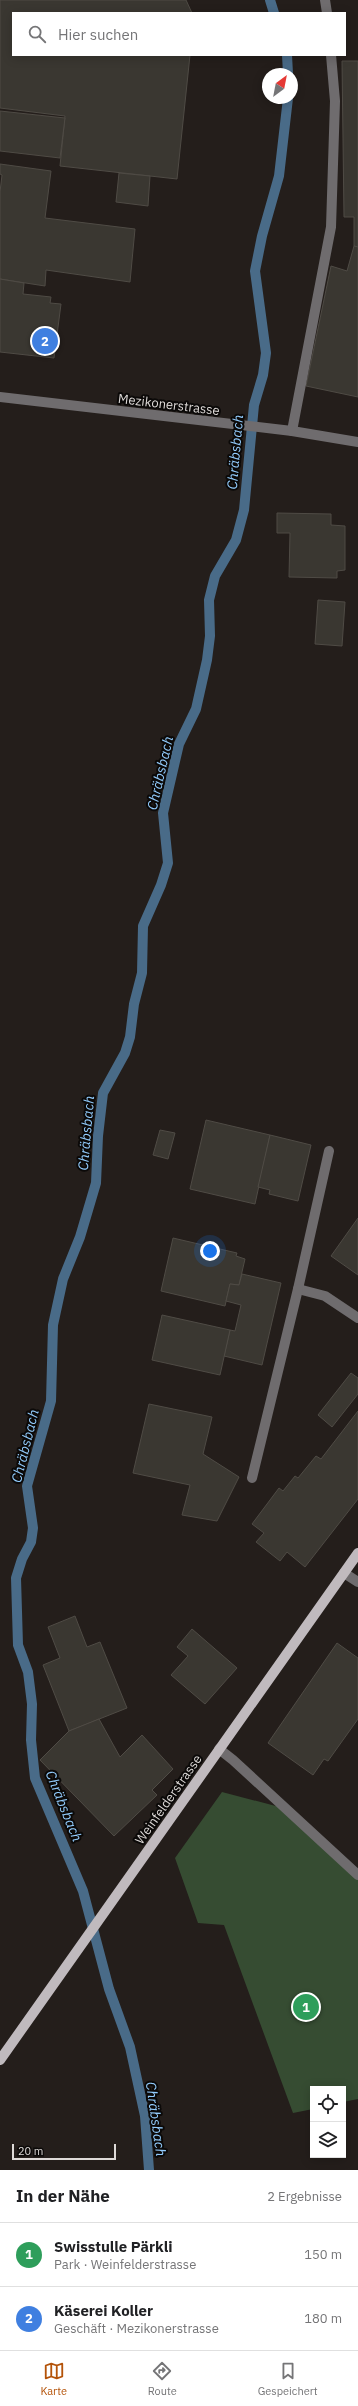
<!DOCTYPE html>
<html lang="de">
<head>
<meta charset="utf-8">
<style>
  body { margin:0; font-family:"IBM Plex Sans",sans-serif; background:#f6f6f6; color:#202124 }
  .controls { position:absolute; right:12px; bottom:12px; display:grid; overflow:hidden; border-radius:0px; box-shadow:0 2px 10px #0003 }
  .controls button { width:36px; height:36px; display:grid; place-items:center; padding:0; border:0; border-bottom:1px solid #e0e0e0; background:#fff; color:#202124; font:20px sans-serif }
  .compass { position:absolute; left:262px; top:68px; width:36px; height:36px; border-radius:50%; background:#fff; box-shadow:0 2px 10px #0003; rotate:32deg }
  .scale { position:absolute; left:12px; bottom:10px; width:104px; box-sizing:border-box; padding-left:4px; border:2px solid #dedad8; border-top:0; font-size:11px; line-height:14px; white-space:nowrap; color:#dedad8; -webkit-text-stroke:3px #0b0908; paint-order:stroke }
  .you { position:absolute; left:210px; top:1251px; width:14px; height:14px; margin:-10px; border:3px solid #fff; border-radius:50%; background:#1a73e8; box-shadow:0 0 0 6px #1a73e833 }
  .badge { display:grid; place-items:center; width:26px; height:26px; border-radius:50%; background:#b45309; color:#fff; font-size:13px; font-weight:700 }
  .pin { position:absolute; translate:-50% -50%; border:2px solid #fff; box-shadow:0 1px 4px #0006 }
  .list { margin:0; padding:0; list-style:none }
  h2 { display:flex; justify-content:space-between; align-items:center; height:52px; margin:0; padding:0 16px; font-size:17px }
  h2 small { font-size:13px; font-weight:400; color:#757577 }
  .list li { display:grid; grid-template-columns:26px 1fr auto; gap:12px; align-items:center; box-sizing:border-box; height:64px; padding:0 16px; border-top:1px solid #e0e0e0 }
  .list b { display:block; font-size:15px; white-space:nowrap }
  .list p { margin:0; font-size:13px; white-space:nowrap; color:#757577 }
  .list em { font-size:13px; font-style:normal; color:#757577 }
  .icon { flex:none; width:22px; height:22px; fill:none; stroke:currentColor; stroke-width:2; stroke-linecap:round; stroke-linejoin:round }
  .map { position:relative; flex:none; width:358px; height:2170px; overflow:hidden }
  .search { position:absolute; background:#fff; box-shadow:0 2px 10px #0003; left:12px; right:12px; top:12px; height:44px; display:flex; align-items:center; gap:10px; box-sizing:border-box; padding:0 14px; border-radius:0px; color:#757577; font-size:15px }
  .sheet { height:180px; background:#fff }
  nav { display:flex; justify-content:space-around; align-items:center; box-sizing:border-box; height:56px; border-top:1px solid #e0e0e0; background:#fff; font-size:11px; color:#757577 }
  nav a { display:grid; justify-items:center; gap:2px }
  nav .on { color:#b45309 }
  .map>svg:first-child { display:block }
  .green { fill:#364c32 }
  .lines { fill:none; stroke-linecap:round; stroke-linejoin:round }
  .stream { stroke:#496b88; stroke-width:10 }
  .building { fill:#3a3731; stroke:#4f4b45 }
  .minor { stroke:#6f6c6e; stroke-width:10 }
  .major { stroke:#c0babe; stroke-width:10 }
  .labels { text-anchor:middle; stroke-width:4; stroke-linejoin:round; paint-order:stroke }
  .street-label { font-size:13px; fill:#dedad8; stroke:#0b0908 }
  .water-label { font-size:14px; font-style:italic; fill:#92cbfc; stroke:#0b0908 }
</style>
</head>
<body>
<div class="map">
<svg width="358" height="2170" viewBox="0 0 358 2170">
  <rect width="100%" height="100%" fill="#241e1b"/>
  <polygon class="green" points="222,1792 287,1809 358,1876 358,2099 343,2102 343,2089 313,2089 313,2109 293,2113 224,1925 198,1923 175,1858"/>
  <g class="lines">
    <g class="stream">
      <polyline points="270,0 274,13"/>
      <polyline points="287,55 288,74"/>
      <polyline points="149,2170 145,2116 130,2047 109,1989 83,1891 35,1778 31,1740 32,1704 28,1672 18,1645 16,1578 22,1559 31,1542 33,1528 27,1486 51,1401 53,1325 63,1279 80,1237 96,1183 98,1136 103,1093 125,1053 130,1037 134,1004 142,973 143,926 161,885 168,863 163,813 179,744 196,709 207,660 210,636 209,600 215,576 236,540 244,510 254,405 263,375 266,353 255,271 262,236 279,176 288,98"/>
    </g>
  </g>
  <g class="building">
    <polygon points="0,0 186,0 192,13 13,13 13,55 190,55 177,179 60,166 65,116 0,108"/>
    <polygon points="342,61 358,61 358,247 354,246 354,217 344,217"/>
    <polygon points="0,111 65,118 60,158 0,151"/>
    <polygon points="0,164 51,171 45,218 135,229 130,282 46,270 45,286 0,279 0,192 2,175 0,174"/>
    <polygon points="119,173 150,176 148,206 116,202"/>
    <polygon points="354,246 358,247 358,397 306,386 331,266 347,271"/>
    <polygon points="0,279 24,283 23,294 51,297 50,303 61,304 54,358 0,352"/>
    <polygon points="277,513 331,514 331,525 345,526 345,570 337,571 337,578 289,577 290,533 277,533"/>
    <polygon points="318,600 345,602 342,646 315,644"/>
    <polygon points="206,1120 270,1135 255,1204 190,1189"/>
    <polygon points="160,1130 175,1133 168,1159 153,1155"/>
    <polygon points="270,1135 311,1145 298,1201 269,1194 270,1190 258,1187"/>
    <polygon points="358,1218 358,1275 331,1256"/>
    <polygon points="173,1238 237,1253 236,1256 245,1259 239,1285 230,1284 225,1306 161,1291"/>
    <polygon points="242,1274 281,1283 262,1365 224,1356 230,1330 235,1331 241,1305 226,1301 230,1284 239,1285"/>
    <polygon points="162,1315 230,1330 220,1375 152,1360"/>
    <polygon points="351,1373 358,1378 358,1394 332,1427 318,1415"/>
    <polygon points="149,1404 212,1417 203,1454 239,1477 217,1521 182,1515 190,1485 133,1473"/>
    <polygon points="358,1411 358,1499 305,1567 287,1552 280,1561 256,1542 264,1533 252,1524 279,1488 283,1491 295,1476 298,1478 316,1456 321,1459"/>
    <polygon points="75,1616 87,1647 100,1642 127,1708 69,1731 43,1665 60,1658 48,1627"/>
    <polygon points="192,1629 237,1668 205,1704 171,1675 188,1656 177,1647"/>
    <polygon points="337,1643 358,1658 358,1719 328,1761 324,1759 313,1775 268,1743"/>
    <polygon points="99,1719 120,1757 142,1735 173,1769 152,1790 157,1795 114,1836 40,1760 69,1731"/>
  </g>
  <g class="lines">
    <g class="minor">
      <polyline points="325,0 327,13"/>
      <polyline points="0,397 292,431 358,442"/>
      <polyline points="292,431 331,227 335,101 331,55"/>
      <polyline points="329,1151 298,1289 325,1296 358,1318"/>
      <polyline points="252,1478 298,1289"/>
      <polyline points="344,1573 358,1582"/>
      <polyline points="219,1749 233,1760 358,1875"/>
    </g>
    <polyline class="major" points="0,2060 358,1553"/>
  </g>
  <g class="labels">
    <g class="street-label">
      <text transform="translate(169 404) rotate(7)" y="5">Mezikonerstrasse</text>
      <text transform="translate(168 1799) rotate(-55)" y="5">Weinfelderstrasse</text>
    </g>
    <g class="water-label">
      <text transform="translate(235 452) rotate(-85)" y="5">Chräbsbach</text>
      <text transform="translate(160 773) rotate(-77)" y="5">Chräbsbach</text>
      <text transform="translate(86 1133) rotate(-85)" y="5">Chräbsbach</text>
      <text transform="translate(25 1446) rotate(-76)" y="5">Chräbsbach</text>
      <text transform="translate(64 1806) rotate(68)" y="5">Chräbsbach</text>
      <text transform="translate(156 2119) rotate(82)" y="5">Chräbsbach</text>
    </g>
  </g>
</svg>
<div class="controls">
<button><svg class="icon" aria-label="locate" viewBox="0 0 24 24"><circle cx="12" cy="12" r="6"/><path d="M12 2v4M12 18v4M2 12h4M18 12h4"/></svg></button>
<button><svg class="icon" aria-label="layers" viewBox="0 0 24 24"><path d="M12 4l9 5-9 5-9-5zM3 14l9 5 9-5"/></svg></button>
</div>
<svg class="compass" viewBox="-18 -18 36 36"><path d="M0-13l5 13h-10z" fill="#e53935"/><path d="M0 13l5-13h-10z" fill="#757577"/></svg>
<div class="scale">20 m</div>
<div class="you"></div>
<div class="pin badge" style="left:306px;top:2007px;background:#2e9e5b">1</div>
<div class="pin badge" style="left:45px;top:341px;background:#3f7fe0">2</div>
<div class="search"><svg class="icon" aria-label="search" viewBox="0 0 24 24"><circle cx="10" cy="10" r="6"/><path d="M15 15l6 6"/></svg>Hier suchen</div>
</div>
<section class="sheet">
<h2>In der Nähe<small>2 Ergebnisse</small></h2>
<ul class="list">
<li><span class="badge" style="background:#2e9e5b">1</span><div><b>Swisstulle Pärkli</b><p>Park · Weinfelderstrasse</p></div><em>150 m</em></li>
<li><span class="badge" style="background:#3f7fe0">2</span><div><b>Käserei Koller</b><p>Geschäft · Mezikonerstrasse</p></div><em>180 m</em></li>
</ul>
</section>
<nav>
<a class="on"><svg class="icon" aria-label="map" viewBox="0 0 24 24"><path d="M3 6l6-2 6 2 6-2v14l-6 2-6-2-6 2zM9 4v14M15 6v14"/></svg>Karte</a>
<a><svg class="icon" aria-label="directions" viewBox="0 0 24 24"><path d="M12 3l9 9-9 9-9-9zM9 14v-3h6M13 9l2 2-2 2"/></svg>Route</a>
<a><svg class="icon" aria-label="saved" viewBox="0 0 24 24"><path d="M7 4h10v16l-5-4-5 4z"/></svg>Gespeichert</a>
</nav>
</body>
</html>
